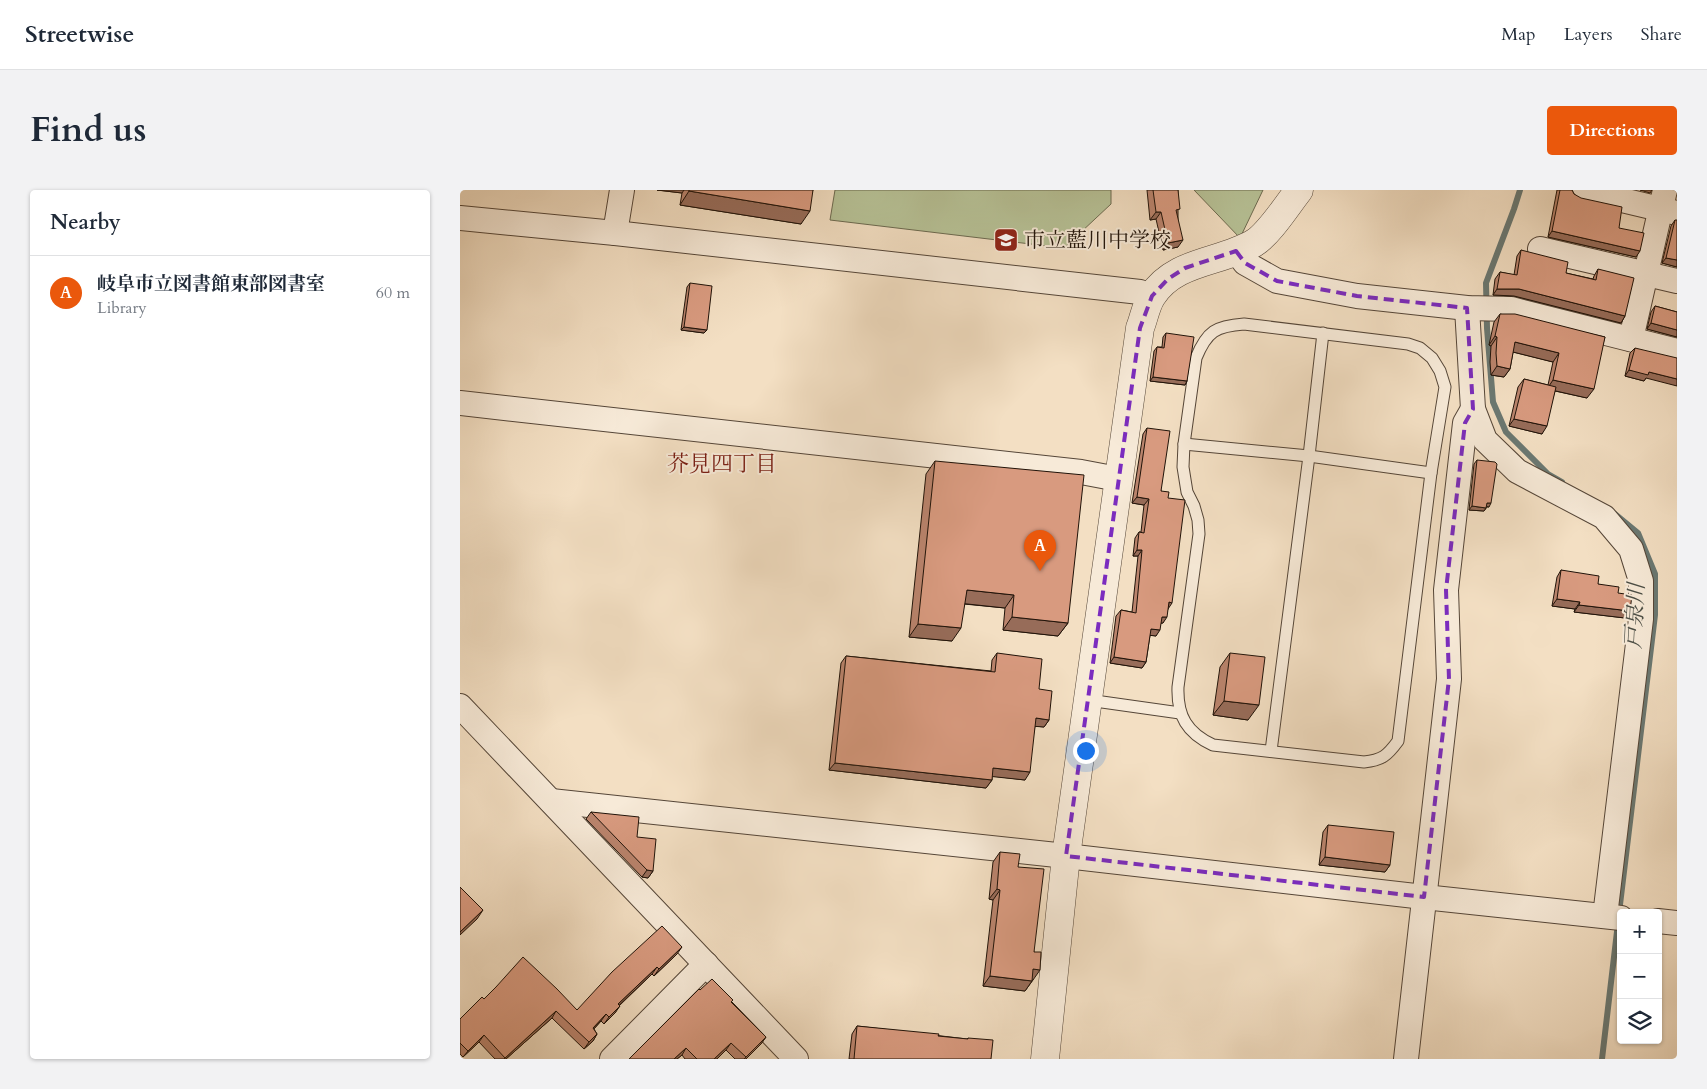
<!DOCTYPE html>
<html lang="en">
<head>
<meta charset="utf-8">
<style>
  body { margin:0; font-family:Cardo,"Noto Serif JP",serif; background:#f2f2f3; color:#1f2937 }
  .controls { position:absolute; right:15px; bottom:15px; display:grid; overflow:hidden; border-radius:5px; box-shadow:0 1px 4px #0004 }
  .controls button { width:45px; height:45px; display:grid; place-items:center; padding:0; border:0; border-bottom:1px solid #e0e1e3; background:#fff; color:#1f2937; font:25px sans-serif }
  .you { position:absolute; left:625px; top:560px; width:18px; height:18px; margin:-12px; border:4px solid #fff; border-radius:50%; background:#1a73e8; box-shadow:0 0 0 8px #1a73e833 }
  .badge { display:grid; place-items:center; width:32px; height:32px; border-radius:50%; background:#ea580c; color:#fff; font-size:16px; font-weight:700 }
  .pin { position:absolute; translate:-50% -41px; filter:drop-shadow(0 1px 2px #0008) }
  .pin::after { content:''; position:absolute; top:26px; width:18px; height:15px; background:inherit; clip-path:polygon(0 0,100% 0,50% 100%) }
  .list { margin:0; padding:0; list-style:none }
  h2 { display:flex; justify-content:space-between; align-items:center; height:65px; margin:0; padding:0 20px; font-size:21px }
  h2 small { font-size:16px; font-weight:400; color:#747a83 }
  .list li { display:grid; grid-template-columns:32px 1fr auto; gap:15px; align-items:center; box-sizing:border-box; height:75px; padding:0 20px; border-top:1px solid #e0e1e3 }
  .list b { display:block; font-size:19px; white-space:nowrap }
  .list p { margin:0; font-size:16px; white-space:nowrap; color:#747a83 }
  .list em { font-size:16px; font-style:normal; color:#747a83 }
  .icon { flex:none; width:28px; height:28px; fill:none; stroke:currentColor; stroke-width:2; stroke-linecap:round; stroke-linejoin:round }
  .map { position:relative; flex:none; width:1217px; height:869px; overflow:hidden; border-radius:5px }
  header { display:flex; align-items:center; gap:30px; box-sizing:border-box; height:70px; padding:0 25px; background:#fff; border-bottom:1px solid #e0e1e3 }
  header strong { font-size:24px }
  nav { display:flex; gap:28px; margin-inline-start:auto; font-size:18px }
  .intro { display:flex; align-items:center; justify-content:space-between; box-sizing:border-box; height:120px; padding:0 30px }
  h1 { margin:0; font-size:35px }
  .button { padding:12px 22px; border-radius:5px; background:#ea580c; color:#fff; font-size:18px; font-weight:700 }
  main { display:flex; gap:30px; padding:0 30px }
  aside { flex:1; background:#fff; border-radius:5px; box-shadow:0 1px 4px #0004 }
  .map>svg:first-child { display:block }
  .green { fill:#b7c297; stroke:#6c6a50 }
  .lines { fill:none; stroke-linecap:round; stroke-linejoin:round }
  .stream { stroke:#6a7872; stroke-width:6 }
  .service-casing { stroke:#554638; stroke-width:13 }
  .minor-casing { stroke:#554638; stroke-width:26 }
  .tertiary-casing { stroke:#554638; stroke-width:29 }
  .service { stroke:#f7ead8; stroke-width:11 }
  .minor { stroke:#f7ead8; stroke-width:24 }
  .tertiary { stroke:#f7ead8; stroke-width:28 }
  .wall { fill:#ba846d; stroke:#201309 }
  .shaded-wall { fill:#976c59; stroke:#201309 }
  .building { fill:#d89a7f; stroke:#201309 }
  .marked { fill:none; stroke:#7b2cbf; stroke-width:4; stroke-dasharray:10 6; stroke-linejoin:round }
  .labels { text-anchor:middle; stroke-width:4; stroke-linejoin:round; paint-order:stroke }
  .poi-label { font-size:21px; fill:#201309; stroke:#f7ead8; text-anchor:start }
  .neighbourhood-label { font-size:22px; fill:#7a1f14; stroke:#f7ead8 }
  .water-label { font-size:22px; font-style:italic; fill:#4b4e46; stroke:#f7ead8 }
</style>
</head>
<body>
<header>
<strong>Streetwise</strong>
<nav><a>Map</a><a>Layers</a><a>Share</a></nav>
</header>
<div class="intro"><h1>Find us</h1><a class="button">Directions</a></div>
<main>
<aside>
<h2>Nearby<small></small></h2>
<ul class="list">
<li><span class="badge">A</span><div><b>岐阜市立図書館東部図書室</b><p>Library</p></div><em>60 m</em></li>
</ul>
</aside>
<div class="map">
<svg width="1217" height="869" viewBox="0 0 1217 869">
  <rect width="100%" height="100%" fill="#f3dfc3"/>
  <filter id="stains"><feTurbulence type="fractalNoise" baseFrequency=".004" numOctaves="4"/><feColorMatrix values="0 0 0 0 .2 0 0 0 0 .09 0 0 0 0 .02 0 0 0 .5 -.17"/></filter>
  <radialGradient id="worn" r=".72"><stop offset=".6" stop-color="#630" stop-opacity="0"/><stop offset="1" stop-color="#630" stop-opacity=".3"/></radialGradient>
  <g class="green">
    <polygon points="375,0 651,0 651,14 604,58 370,30"/>
    <polygon points="734,0 803,0 780,48"/>
  </g>
  <g class="lines">
    <g class="stream">
      <polyline points="1060,0 1054,19 1026,93 1027,138 1033,212 1046,242 1088,284 1102,292"/>
      <polyline points="1155,324 1178,343 1195,384 1195,425 1159,723"/>
      <polyline points="1142,869 1158,733"/>
    </g>
    <defs>
      <g id="service">
        <path d="M784,134L948,154L960,158L972,168L980,181L985,197L971,283L938,551C927,566 922,570 904,572L753,555C727,543 717,526 718,497L739,344L738,330L734,316L727,302L723,277L724,254L736,168C747,141 756,136 784,134Z"/>
        <polyline points="724,254 849,266 971,283"/>
        <polyline points="628,510 720,523"/>
        <polyline points="811,561 849,266 863,143"/>
      </g>
      <g id="minor">
        <polyline points="1120,0 1217,23"/>
        <polyline points="0,28 155,43 680,102 692,106"/>
        <polyline points="155,43 162,0"/>
        <polyline points="1080,59 1217,91"/>
        <polyline points="776,61 785,73 817,91 897,106 1007,118 1051,119 1217,161"/>
        <polyline points="1007,118 1013,219 1025,250 1057,281 1144,327 1171,359 1181,391 1181,429 1145,726"/>
        <polyline points="1171,149 1205,0"/>
        <polyline points="0,213 621,282 658,289"/>
        <polyline points="0,516 336,869"/>
        <polyline points="91,611 606,666 964,707 1161,728"/>
        <polyline points="1198,731 1217,733"/>
        <polyline points="152,869 246,774"/>
        <polyline points="946,869 989,489 986,400 1005,233 1013,219"/>
      </g>
      <path id="tertiary" d="M585,869L606,666L680,138C684,128 686,115 692,106C715,70 761,73 794,53C809,44 828,14 839,0"/>
    </defs>
    <use href="#service" class="service-casing"/>
    <use href="#minor" class="minor-casing"/>
    <use href="#tertiary" class="tertiary-casing"/>
    <use href="#service" class="service"/>
    <use href="#minor" class="minor"/>
    <use href="#tertiary" class="tertiary"/>
  </g>
  <g class="wall">
    <polygon points="197,0 353,0 341,34 220,15 222,3"/>
    <polygon points="687,0 718,0 718,57 703,60 696,29 690,30"/>
    <polygon points="1097,0 1112,0 1114,4 1159,38 1176,67 1088,47"/>
    <polygon points="1215,30 1217,77 1202,73 1211,36"/>
    <polygon points="1061,60 1106,83 1133,89 1134,86 1138,79 1165,126 1161,133 1054,106 1033,105 1035,89 1040,82 1054,85 1057,66"/>
    <polygon points="230,93 244,143 221,140 227,97"/>
    <polygon points="1195,116 1217,122 1217,147 1187,139 1191,122"/>
    <polygon points="1040,124 1145,147 1127,208 1095,201 1082,244 1049,236 1058,197 1064,189 1088,195 1093,172 1053,162 1050,179 1044,187 1031,185 1030,172 1031,156 1029,155 1034,132"/>
    <polygon points="706,143 727,191 725,195 690,191 694,161 697,157 702,157 703,147"/>
    <polygon points="1175,158 1186,188 1184,191 1165,186 1170,163"/>
    <polygon points="687,238 701,301 708,308 708,419 703,433 701,433 696,446 690,445 686,472 682,478 650,473 656,426 661,420 672,422 678,366 673,366 675,348 679,342 681,342 684,315 672,313 683,244"/>
    <polygon points="1017,270 1029,317 1027,317 1024,321 1009,320 1014,274"/>
    <polygon points="475,271 608,433 598,446 543,440 545,418 504,414 492,451 449,447 466,284"/>
    <polygon points="1101,380 1138,394 1158,403 1165,428 1114,422 1115,419 1092,416 1097,387"/>
    <polygon points="537,463 579,499 589,530 584,537 575,536 565,590 532,586 532,590 526,598 369,580 381,473 386,466 531,481 532,470"/>
    <polygon points="770,463 788,530 753,525 760,477"/>
    <polygon points="131,622 177,647 193,681 188,688 182,687 126,629"/>
    <polygon points="868,635 930,675 925,682 859,675 863,642"/>
    <polygon points="540,662 558,677 574,762 573,790 565,801 523,796 533,710 529,709 533,672"/>
    <polygon points="217,764 194,786 192,784 159,816 155,823 144,834 141,831 134,839 137,844 133,851 124,859 92,828 46,869 35,869 19,852 3,867 0,864 0,829 24,809 117,820"/>
    <polygon points="240,800 272,812 306,847 301,854 286,869 275,869 266,860 257,869 225,869 222,865 217,869 169,869"/>
    <polygon points="397,836 507,849 508,848 531,869 389,869 392,844"/>
  </g>
  <g class="shaded-wall">
    <polygon points="197,0 224,0 222,3"/>
    <polygon points="1180,0 1192,0 1190,3"/>
    <polygon points="229,1 350,21 341,34 220,15"/>
    <polygon points="696,22 701,22 696,29 690,30"/>
    <polygon points="1092,41 1180,61 1176,67 1088,47"/>
    <polygon points="723,50 718,57 703,60 708,53"/>
    <polygon points="1206,68 1217,70 1217,77 1202,73"/>
    <polygon points="1037,99 1059,99 1165,126 1161,133 1054,106 1033,105"/>
    <polygon points="1191,133 1217,140 1217,147 1187,139"/>
    <polygon points="224,137 247,140 244,143 221,140"/>
    <polygon points="1035,146 1037,147 1031,156 1029,155"/>
    <polygon points="1055,152 1099,163 1093,172 1049,161"/>
    <polygon points="1037,176 1050,179 1044,187 1031,185"/>
    <polygon points="1169,180 1189,182 1217,189 1217,196 1186,188 1184,191 1165,186"/>
    <polygon points="693,187 727,191 725,195 690,191"/>
    <polygon points="1093,190 1134,199 1127,208 1087,199"/>
    <polygon points="1054,229 1087,236 1082,244 1049,236"/>
    <polygon points="677,307 689,309 684,315 672,313"/>
    <polygon points="1027,313 1031,313 1029,317 1025,316"/>
    <polygon points="1012,316 1026,318 1024,321 1009,320"/>
    <polygon points="677,360 682,360 678,366 673,366"/>
    <polygon points="507,400 554,405 545,418 498,413"/>
    <polygon points="1097,409 1120,412 1115,419 1092,416"/>
    <polygon points="709,412 712,413 708,419"/>
    <polygon points="1119,415 1170,421 1165,428 1114,422"/>
    <polygon points="552,427 608,433 598,446 543,440"/>
    <polygon points="702,427 707,427 703,433 697,433"/>
    <polygon points="458,434 501,438 492,451 449,447"/>
    <polygon points="691,439 700,440 696,446 687,445"/>
    <polygon points="654,467 686,472 682,478 650,473"/>
    <polygon points="764,511 799,515 788,530 753,525"/>
    <polygon points="576,528 589,530 584,537 570,536"/>
    <polygon points="375,573 532,590 526,598 369,580"/>
    <polygon points="533,578 570,582 565,590 527,586"/>
    <polygon points="865,667 930,675 925,682 859,675"/>
    <polygon points="187,680 193,681 188,688 182,687"/>
    <polygon points="537,699 540,700 533,710 529,709"/>
    <polygon points="23,720 17,729 0,745 0,742"/>
    <polygon points="222,757 217,764 194,786 199,779"/>
    <polygon points="197,777 192,784 153,821 158,814"/>
    <polygon points="573,779 580,780 573,790 566,790"/>
    <polygon points="530,786 572,791 565,801 523,796"/>
    <polygon points="160,816 155,823 144,834 149,827"/>
    <polygon points="96,821 92,828 46,869 44,869"/>
    <polygon points="146,824 141,831 128,845 133,838"/>
    <polygon points="137,844 133,851 124,859 129,852"/>
    <polygon points="24,845 19,852 3,867 8,861"/>
    <polygon points="306,847 301,854 286,869 284,869"/>
    <polygon points="271,853 266,860 257,869 254,869"/>
    <polygon points="226,858 222,865 217,869 214,869"/>
  </g>
  <g class="building">
    <polygon points="229,0 353,0 350,21 229,1"/>
    <polygon points="693,0 718,0 720,19 716,20 723,50 708,53 701,22 696,22"/>
    <polygon points="1100,0 1112,0 1114,4 1121,8 1162,17 1159,38 1184,43 1180,61 1092,41"/>
    <polygon points="1215,30 1217,30 1217,70 1206,68"/>
    <polygon points="1061,60 1108,72 1106,83 1136,90 1138,79 1174,88 1165,126 1059,99 1037,99 1040,82 1057,85"/>
    <polygon points="230,93 252,96 247,140 224,137"/>
    <polygon points="1195,116 1217,122 1217,140 1191,133"/>
    <polygon points="1040,124 1055,124 1145,147 1134,199 1093,190 1099,163 1055,152 1050,179 1037,176 1036,163 1037,147 1035,146"/>
    <polygon points="706,143 734,147 727,191 693,187 697,157 704,158"/>
    <polygon points="1175,158 1217,168 1217,189 1189,182 1188,185 1169,180"/>
    <polygon points="1064,189 1096,197 1087,236 1054,229"/>
    <polygon points="687,238 710,241 701,301 709,302 708,308 725,310 712,413 709,412 707,427 702,427 700,440 691,439 686,472 654,467 661,420 676,423 682,360 677,360 679,342 684,343 689,309 677,307"/>
    <polygon points="1017,270 1035,272 1037,274 1031,313 1027,313 1026,318 1012,316"/>
    <polygon points="475,271 624,285 608,433 552,427 554,405 507,400 501,438 458,434"/>
    <polygon points="1101,380 1139,386 1138,394 1159,397 1158,403 1172,405 1170,421 1119,415 1120,412 1097,409"/>
    <polygon points="537,463 582,469 579,499 592,501 589,530 576,528 570,582 533,578 532,590 375,573 386,466 535,482"/>
    <polygon points="770,463 805,467 799,515 764,511"/>
    <polygon points="131,622 179,627 177,647 196,649 193,681 187,680"/>
    <polygon points="868,635 934,642 930,675 865,667"/>
    <polygon points="540,662 560,664 558,677 584,679 574,762 581,762 580,780 573,779 572,791 530,786 540,700 537,699"/>
    <polygon points="0,697 23,720 0,742"/>
    <polygon points="202,736 222,757 199,779 197,777 158,814 160,816 149,827 146,824 133,838 137,844 129,852 96,821 45,868 24,845 8,861 0,853 0,829 22,807 24,809 36,797 63,767 97,799 117,820 152,782"/>
    <polygon points="252,789 273,810 271,812 306,847 286,867 271,853 254,869 237,869 226,858 214,869 169,869 239,799 240,800"/>
    <polygon points="397,836 479,844 478,846 508,849 508,848 533,850 531,869 394,869"/>
  </g>
  <path class="marked" d="M776,61L785,73L817,91L897,106L1007,118L1013,219L1005,233L986,400L989,489L964,707L606,666L680,138L692,106L708,89L725,78Z"/>
  <defs>
    <symbol id="school-square" viewBox="-11 -11 22 22"><rect x="-9" y="-9" width="18" height="18" rx="4" fill="#8f2418" stroke="#f7ead8"/><path d="M0-5L7-2L0 1L-7-2ZM-4 1L0 2.5L4 1V4Q0 6-4 4Z" fill="#fff"/></symbol>
  </defs>
  <g fill-rule="evenodd">
    <use href="#school-square" x="532" y="36" width="28" height="28"/>
  </g>
  <g class="labels">
    <g class="poi-label">
      <text x="564" y="57">市立藍川中学校</text>
    </g>
    <g class="neighbourhood-label">
      <text x="262" y="281">芥見四丁目</text>
    </g>
    <g class="water-label">
      <text transform="translate(1174 426) rotate(-87)" y="8">戸泉川</text>
    </g>
  </g>
  <rect width="100%" height="100%" filter="url(#stains)"/>
  <rect width="100%" height="100%" fill="url(#worn)"/>
</svg>
<div class="controls">
<button>+</button>
<button>−</button>
<button><svg class="icon" aria-label="layers" viewBox="0 0 24 24"><path d="M12 4l9 5-9 5-9-5zM3 14l9 5 9-5"/></svg></button>
</div>
<div class="you"></div>
<div class="pin badge" style="left:580px;top:381px">A</div>
</div>
</main>
</body>
</html>
